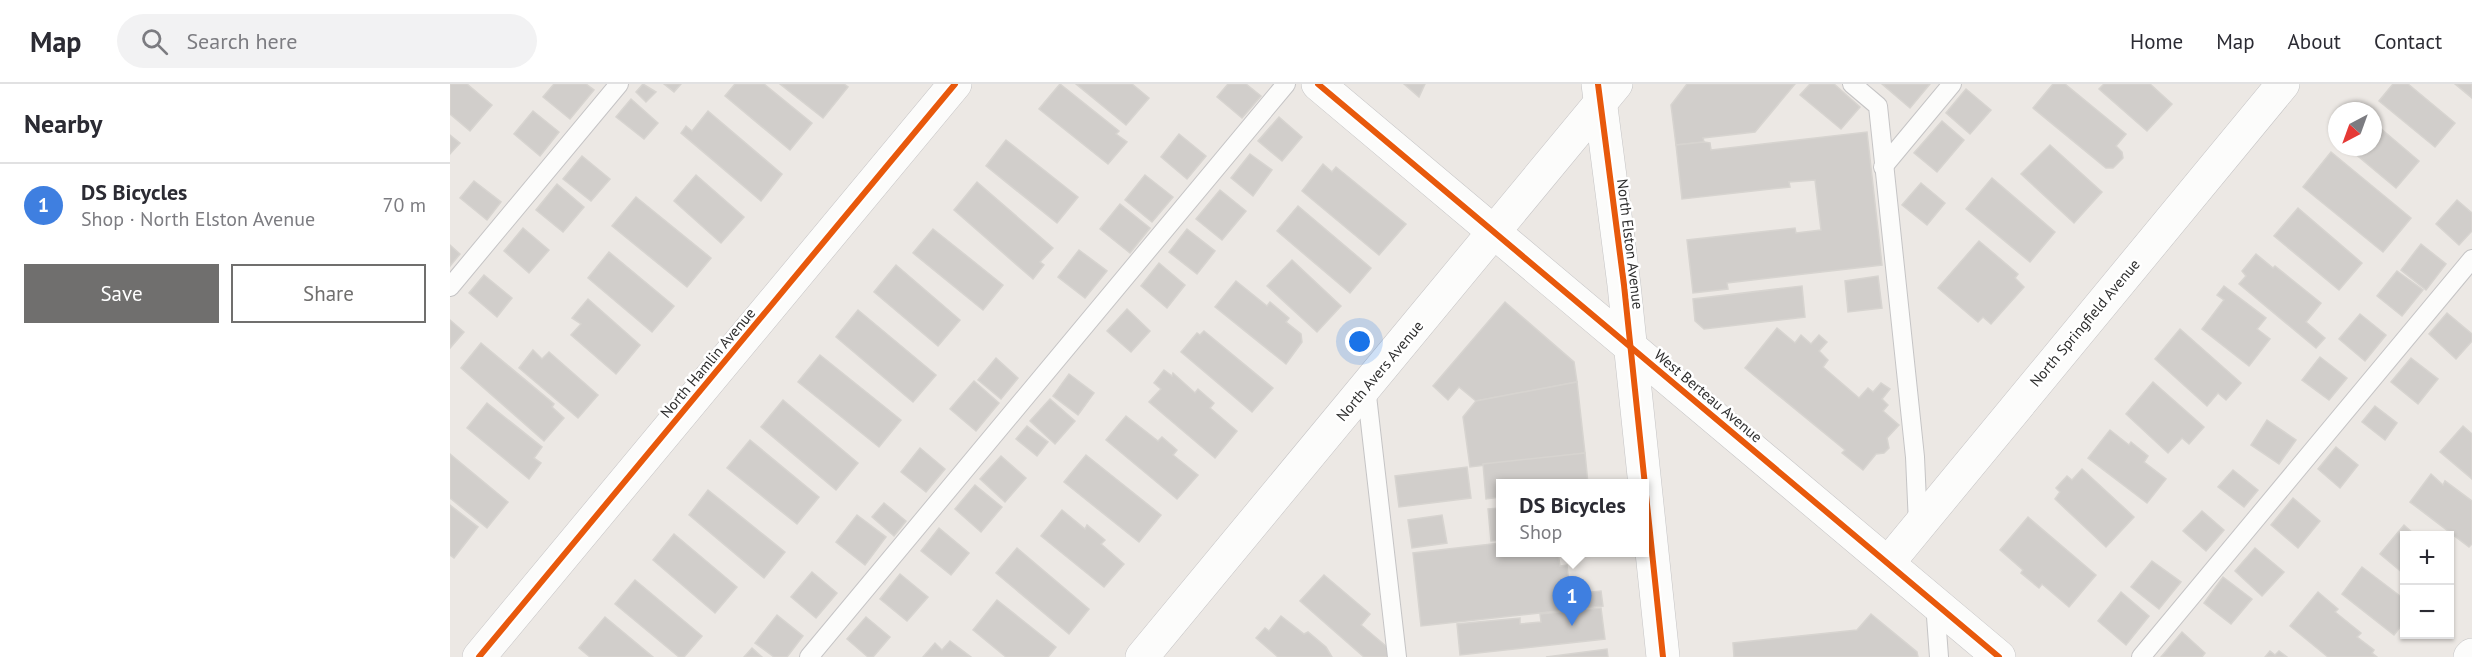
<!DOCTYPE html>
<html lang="en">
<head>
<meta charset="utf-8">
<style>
  body { margin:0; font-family:"PT Sans",sans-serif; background:#f2f2f3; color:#2b2b33 }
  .controls { position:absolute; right:18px; bottom:18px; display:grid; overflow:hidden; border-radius:0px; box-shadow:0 2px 4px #0004 }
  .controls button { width:54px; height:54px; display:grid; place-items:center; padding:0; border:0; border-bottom:2px solid #e1e1e2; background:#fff; color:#2b2b33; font:30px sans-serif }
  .compass { position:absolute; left:1878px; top:18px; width:54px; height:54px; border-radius:50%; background:#fff; box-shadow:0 2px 4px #0004; rotate:221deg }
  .you { position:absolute; left:910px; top:258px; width:21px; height:21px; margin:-15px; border:4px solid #fff; border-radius:50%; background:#1a73e8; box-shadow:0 0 0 9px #1a73e833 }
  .badge { display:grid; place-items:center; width:39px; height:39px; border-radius:50%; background:#706f6e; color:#fff; font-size:20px; font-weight:700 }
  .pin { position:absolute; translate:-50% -50px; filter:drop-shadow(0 2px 3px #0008) }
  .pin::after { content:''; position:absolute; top:32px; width:21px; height:18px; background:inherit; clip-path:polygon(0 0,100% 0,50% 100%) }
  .popup { position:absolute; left:1046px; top:395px; width:153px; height:78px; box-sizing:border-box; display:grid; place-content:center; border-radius:0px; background:#fff; filter:drop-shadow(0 2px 4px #0005); font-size:20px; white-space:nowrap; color:#7c7c81 }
  .popup b { font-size:22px; color:#2b2b33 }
  .popup::after { content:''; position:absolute; left:50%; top:100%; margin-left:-12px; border:12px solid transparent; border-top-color:#fff }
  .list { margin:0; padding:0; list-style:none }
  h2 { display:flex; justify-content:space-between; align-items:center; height:78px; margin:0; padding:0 24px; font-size:26px }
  h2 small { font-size:20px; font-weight:400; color:#7c7c81 }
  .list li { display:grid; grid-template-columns:39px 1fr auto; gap:18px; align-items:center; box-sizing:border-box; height:84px; padding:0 24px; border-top:2px solid #e1e1e2 }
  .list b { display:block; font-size:22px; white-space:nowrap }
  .list p { margin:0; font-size:20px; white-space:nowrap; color:#7c7c81 }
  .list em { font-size:20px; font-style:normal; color:#7c7c81 }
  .actions { display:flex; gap:12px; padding:18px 24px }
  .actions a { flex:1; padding:14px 0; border:2px solid #706f6e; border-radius:0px; text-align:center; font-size:21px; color:#706f6e }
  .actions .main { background:#706f6e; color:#fff }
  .icon { flex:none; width:33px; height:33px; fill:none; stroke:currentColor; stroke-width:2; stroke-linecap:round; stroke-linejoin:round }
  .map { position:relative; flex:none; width:2022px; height:573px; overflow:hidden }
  header { display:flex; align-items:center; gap:36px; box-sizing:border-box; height:84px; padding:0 30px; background:#fff; border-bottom:2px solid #e1e1e2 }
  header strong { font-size:28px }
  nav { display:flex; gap:33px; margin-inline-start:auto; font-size:21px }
  .search { width:420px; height:54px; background:#f2f2f3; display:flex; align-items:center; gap:15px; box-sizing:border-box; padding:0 21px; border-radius:33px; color:#7c7c81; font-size:22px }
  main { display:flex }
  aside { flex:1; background:#fff }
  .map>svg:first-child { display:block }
  .building { fill:#d1cecb; stroke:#d7d4d0; stroke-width:1.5 }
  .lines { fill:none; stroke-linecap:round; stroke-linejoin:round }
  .lane-casing { stroke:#c5c4c5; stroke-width:20 }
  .street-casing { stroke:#c5c4c5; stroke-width:34 }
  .secondary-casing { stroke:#c5c4c5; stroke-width:34 }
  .lane { stroke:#fcfcfb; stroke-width:18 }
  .street { stroke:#fcfcfb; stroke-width:33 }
  .secondary { stroke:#fcfcfb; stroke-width:33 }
  .cycleway-casing { stroke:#fff; stroke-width:10 }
  .cycleway { stroke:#e8590c; stroke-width:6 }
  .labels { text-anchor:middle; stroke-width:5; stroke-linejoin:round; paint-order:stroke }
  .street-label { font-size:15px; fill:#2e2e2e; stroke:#fff }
</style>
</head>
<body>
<header>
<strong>Map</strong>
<div class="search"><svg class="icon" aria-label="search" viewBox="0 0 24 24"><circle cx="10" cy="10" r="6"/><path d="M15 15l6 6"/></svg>Search here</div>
<nav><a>Home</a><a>Map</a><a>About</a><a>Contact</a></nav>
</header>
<main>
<aside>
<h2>Nearby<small></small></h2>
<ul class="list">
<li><span class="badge" style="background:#3f7fe0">1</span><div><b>DS Bicycles</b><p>Shop · North Elston Avenue</p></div><em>70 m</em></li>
</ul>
<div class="actions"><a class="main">Save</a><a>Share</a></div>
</aside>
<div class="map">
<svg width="2022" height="573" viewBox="0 0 2022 573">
  <rect width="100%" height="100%" fill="#ece8e4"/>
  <g class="building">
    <polygon points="0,0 17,0 42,21 20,47 0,30"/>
    <polygon points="104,0 136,0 144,6 120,35 93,13"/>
    <polygon points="193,0 206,8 196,18 186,8"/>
    <polygon points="214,0 231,0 224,8"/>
    <polygon points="285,0 314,0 362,39 340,66 275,12"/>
    <polygon points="330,0 394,0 398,3 373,34"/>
    <polygon points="610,0 669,47 666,50 677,58 658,80 589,25"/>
    <polygon points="626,0 682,0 699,14 676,41"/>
    <polygon points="778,0 796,0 811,12 792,34 767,13"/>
    <polygon points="954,0 975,0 969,13"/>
    <polygon points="1237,0 1345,0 1305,48 1253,54 1254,58 1226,61 1221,21"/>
    <polygon points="1360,0 1384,0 1410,23 1391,45 1350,11"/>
    <polygon points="1432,0 1480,0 1460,24"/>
    <polygon points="1603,0 1615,0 1676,50 1666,62 1672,68 1673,74 1663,84 1656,84 1583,24"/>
    <polygon points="1654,0 1700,0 1722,20 1697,47 1649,5"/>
    <polygon points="1943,0 1958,0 2005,39 1985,63 1929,17"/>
    <polygon points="2005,0 2022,0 2022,14"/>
    <polygon points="1516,5 1541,26 1520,50 1496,29"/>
    <polygon points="181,15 208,39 194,55 166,33"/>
    <polygon points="83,27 109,48 90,72 64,50"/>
    <polygon points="258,27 332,90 311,117 231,49 236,42 242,47"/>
    <polygon points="829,33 852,53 832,77 808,57"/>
    <polygon points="1492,37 1514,56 1487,88 1464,69"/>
    <polygon points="1923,38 1969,77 1946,104 1897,63 1923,63"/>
    <polygon points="1417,48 1432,181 1277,199 1278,205 1243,209 1237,156 1345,144 1346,149 1371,146 1365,96 1339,98 1340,103 1232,115 1226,61 1254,58 1260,59 1261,66"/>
    <polygon points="729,50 756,72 737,95 711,73"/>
    <polygon points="0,51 10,59 0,70"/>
    <polygon points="556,56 628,113 607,139 536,82"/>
    <polygon points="1600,61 1652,108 1624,139 1571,90"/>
    <polygon points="1881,68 1961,134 1933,168 1853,103"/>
    <polygon points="800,70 822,86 803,112 781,94"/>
    <polygon points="132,72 160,95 141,117 113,95"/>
    <polygon points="873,80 882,88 886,83 956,140 929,171 852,107"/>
    <polygon points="246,91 294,133 271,159 224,117"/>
    <polygon points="695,91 723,113 702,138 675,116"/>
    <polygon points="1542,94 1605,148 1580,178 1516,125"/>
    <polygon points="24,97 51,118 37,136 10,114"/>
    <polygon points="527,98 603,164 590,178 594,181 583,195 504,126"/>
    <polygon points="1471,99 1495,119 1477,141 1452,121"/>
    <polygon points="107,100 134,123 113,148 86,126"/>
    <polygon points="770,106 796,127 772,156 746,135"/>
    <polygon points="186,113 261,174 237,203 162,142"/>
    <polygon points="2007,116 2022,129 2022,147 2009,161 1986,140"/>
    <polygon points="670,120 700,144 680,169 650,145"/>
    <polygon points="848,122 921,184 900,209 827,147"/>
    <polygon points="1848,124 1912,179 1889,206 1824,152"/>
    <polygon points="73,144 99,166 79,189 54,167"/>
    <polygon points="483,145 553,201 533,226 463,169"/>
    <polygon points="737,145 765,167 747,190 719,168"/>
    <polygon points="1529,157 1568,190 1565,194 1574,203 1541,240 1533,233 1528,238 1488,204"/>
    <polygon points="1971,160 1996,180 1976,206 1951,186"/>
    <polygon points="0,161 10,170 0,182"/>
    <polygon points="629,166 657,187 635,214 608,193"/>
    <polygon points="159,168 224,222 202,248 138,194"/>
    <polygon points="1806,170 1823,184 1825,182 1871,219 1856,238 1875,254 1866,264 1789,200 1796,192 1792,187"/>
    <polygon points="842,176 891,222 867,248 817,202"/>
    <polygon points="709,179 735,201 717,224 691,202"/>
    <polygon points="446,181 510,236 488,262 424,208"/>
    <polygon points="1947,187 1973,206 1952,232 1927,212"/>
    <polygon points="34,191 62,214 47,233 19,209"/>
    <polygon points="1428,192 1432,224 1398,228 1395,197"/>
    <polygon points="786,197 817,222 820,218 839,234 836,238 851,250 852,258 836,280 765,223"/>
    <polygon points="1352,202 1355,233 1254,245 1245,237 1243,215"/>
    <polygon points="1774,202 1816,234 1807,245 1820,255 1799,282 1752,245 1774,216 1767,211"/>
    <polygon points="138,215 190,261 166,290 121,251 131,240 122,234"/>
    <polygon points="1055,218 1124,278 1127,298 1026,317 1009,303 998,316 983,302"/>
    <polygon points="677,225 700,247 681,268 657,247"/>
    <polygon points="408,226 486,291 463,318 386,253"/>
    <polygon points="1997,229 2022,250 2022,257 2006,275 1979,250"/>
    <polygon points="1910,230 1936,251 1915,277 1889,255"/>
    <polygon points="0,236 14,248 0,264"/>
    <polygon points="1327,244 1345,259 1351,251 1361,260 1369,251 1377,258 1369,267 1378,276 1373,283 1409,314 1418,304 1423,308 1431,299 1440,305 1432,315 1438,321 1433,327 1449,341 1437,354 1439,364 1434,369 1426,370 1413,386 1392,369 1395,366 1295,284"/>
    <polygon points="1730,245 1791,299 1776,316 1768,309 1757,322 1705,275"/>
    <polygon points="754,247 823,304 802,328 731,268 747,249 750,251"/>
    <polygon points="31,259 104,320 102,323 114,334 94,357 11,284"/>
    <polygon points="83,266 92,275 99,268 148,311 128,334 69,284"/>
    <polygon points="370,271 451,336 429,363 348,298"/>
    <polygon points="1870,273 1897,294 1879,316 1852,296"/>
    <polygon points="546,274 568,294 551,315 528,296"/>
    <polygon points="1961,274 1988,295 1968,320 1941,298"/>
    <polygon points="714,286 722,292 723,289 745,309 748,305 764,319 760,324 787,347 765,374 699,318 711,305 704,299"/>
    <polygon points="619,290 644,309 628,331 603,312"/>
    <polygon points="524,297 549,319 526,347 500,325"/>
    <polygon points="1127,298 1135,369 1020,383 1013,333 1026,317"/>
    <polygon points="1703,298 1754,343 1739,360 1732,354 1718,369 1676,330"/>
    <polygon points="600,315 625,337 605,360 580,337"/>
    <polygon points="333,316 408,379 386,406 311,343"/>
    <polygon points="37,319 92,363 84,374 91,379 79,395 17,344"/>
    <polygon points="1925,322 1947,339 1935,356 1912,338"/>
    <polygon points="676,332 708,357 712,353 727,366 723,371 748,391 727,415 656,356"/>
    <polygon points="1817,336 1846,356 1829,380 1801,361"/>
    <polygon points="577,342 598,358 587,372 566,355"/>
    <polygon points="2013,342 2022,350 2022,395 1990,368"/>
    <polygon points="1660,346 1679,361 1681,358 1698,372 1694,378 1716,395 1697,419 1638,374"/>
    <polygon points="300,356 369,413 347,440 277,384"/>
    <polygon points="1886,363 1908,381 1890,404 1868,385"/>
    <polygon points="470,364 495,385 476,408 451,388"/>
    <polygon points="1135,369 1138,400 1050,400 1050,413 1036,415 1033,380"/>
    <polygon points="0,370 58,418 37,444 0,414"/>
    <polygon points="636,371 711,431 689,458 614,398"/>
    <polygon points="551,372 576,394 555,418 530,395"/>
    <polygon points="1017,383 1021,414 949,423 945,392"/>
    <polygon points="1632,385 1684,433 1656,463 1605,415 1610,408 1606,404 1617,392 1622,396"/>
    <polygon points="1783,386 1808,406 1794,423 1768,403"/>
    <polygon points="1981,390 1993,401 1995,397 2022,417 2022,460 2019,463 1960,418"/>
    <polygon points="525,401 552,423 531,448 505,425"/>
    <polygon points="258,406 335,468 314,494 239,431"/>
    <polygon points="1843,414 1870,437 1848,464 1821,441"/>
    <polygon points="434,419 456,437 444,452 422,433"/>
    <polygon points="0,421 28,443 4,474 0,471"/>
    <polygon points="1050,424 1050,456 1041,457 1038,425"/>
    <polygon points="612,426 635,445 637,441 655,456 651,460 674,480 654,503 591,452"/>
    <polygon points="1752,427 1774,446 1756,467 1733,447"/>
    <polygon points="407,431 436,453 415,481 386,458"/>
    <polygon points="992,431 997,459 962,464 958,436"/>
    <polygon points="1578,433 1646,491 1619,523 1592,500 1589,504 1571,489 1573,486 1550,466"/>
    <polygon points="1954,441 1966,452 1954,452 1954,490 1930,470"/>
    <polygon points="489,444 519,469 501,491 471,467"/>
    <polygon points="224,450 287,503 265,529 203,476"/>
    <polygon points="1050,459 1050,468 1108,468 1110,482 1117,481 1120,510 1151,507 1153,522 971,542 963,469"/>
    <polygon points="567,464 639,525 619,550 546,489"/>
    <polygon points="1805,464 1834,488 1812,512 1785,487"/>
    <polygon points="1702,477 1731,498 1709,525 1681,503"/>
    <polygon points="1912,483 1954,515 1954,538 1944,551 1892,510"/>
    <polygon points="362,488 387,509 366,534 341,513"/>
    <polygon points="450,490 478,513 457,537 430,515"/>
    <polygon points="874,491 920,530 911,541 943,568 938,573 914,573 850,517"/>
    <polygon points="1773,493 1802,515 1781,540 1754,519"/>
    <polygon points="185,496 252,552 234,573 229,573 165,520"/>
    <polygon points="1671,508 1699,532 1676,561 1648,537"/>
    <polygon points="1868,508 1888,525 1885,528 1911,549 1907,553 1924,566 1922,569 1927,573 1878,573 1840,542"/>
    <polygon points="547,516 606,563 598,573 556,573 523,546"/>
    <polygon points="1151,524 1155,555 1010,571 1007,540 1070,534 1070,540 1091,538 1090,530"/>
    <polygon points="1421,530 1467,568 1468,573 1284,573 1283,559 1407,546"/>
    <polygon points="327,531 353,552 337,573 324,573 305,559"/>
    <polygon points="831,532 854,550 858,548 876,563 882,573 828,573 806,554 815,544 819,547"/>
    <polygon points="155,533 203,573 140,573 129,564"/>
    <polygon points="416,533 440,553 423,573 418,573 397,555"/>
    <polygon points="1732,548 1755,569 1752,573 1711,573"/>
    <polygon points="500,557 521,573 473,573 485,559 492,566"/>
    <polygon points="302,564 312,573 294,573"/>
    <polygon points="1157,565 1158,573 1096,573"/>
    <polygon points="1820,567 1825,571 1829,567 1837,573 1815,573"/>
  </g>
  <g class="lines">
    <defs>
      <g id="lane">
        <polyline points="1402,0 1428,22 1465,373 1468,440"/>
        <polyline points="1433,83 1502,0"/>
        <polyline points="0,203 169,0"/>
        <polyline points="916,303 947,573"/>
        <polyline points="1485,519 1489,573"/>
        <polyline points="359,573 836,0"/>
        <polyline points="1691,573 2022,175"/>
      </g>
      <g id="street">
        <polyline points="868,0 1549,573"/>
        <polyline points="1438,479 1833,0"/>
        <polyline points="29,573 505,0"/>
        <polyline points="692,573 1166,0"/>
        <polyline points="2020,573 2022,571"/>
      </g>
      <polyline id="secondary" points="1148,0 1174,201 1213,573"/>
    </defs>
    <use href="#lane" class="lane-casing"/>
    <use href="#street" class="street-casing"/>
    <use href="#secondary" class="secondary-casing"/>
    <use href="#lane" class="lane"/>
    <use href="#street" class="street"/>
    <use href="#secondary" class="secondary"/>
    <defs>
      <g id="cycleway">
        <polyline points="868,0 1549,573"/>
        <polyline points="1148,0 1174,201 1213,573"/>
        <polyline points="29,573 505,0"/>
      </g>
    </defs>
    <use href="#cycleway" class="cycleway-casing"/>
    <use href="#cycleway" class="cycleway"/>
  </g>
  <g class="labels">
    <g class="street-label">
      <text transform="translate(1180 160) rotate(83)" y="5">North Elston Avenue</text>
      <text transform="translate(1635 239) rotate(-50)" y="5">North Springfield Avenue</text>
      <text transform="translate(258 279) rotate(-50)" y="5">North Hamlin Avenue</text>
      <text transform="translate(930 287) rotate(-50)" y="5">North Avers Avenue</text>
      <text transform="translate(1258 312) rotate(40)" y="5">West Berteau Avenue</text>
    </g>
  </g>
</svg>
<div class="controls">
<button>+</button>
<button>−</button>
</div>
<svg class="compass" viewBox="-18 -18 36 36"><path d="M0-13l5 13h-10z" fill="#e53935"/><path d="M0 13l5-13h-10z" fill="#7c7c81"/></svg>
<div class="you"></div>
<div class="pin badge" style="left:1122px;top:542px;background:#3f7fe0">1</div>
<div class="popup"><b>DS Bicycles</b>Shop</div>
</div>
</main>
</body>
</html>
